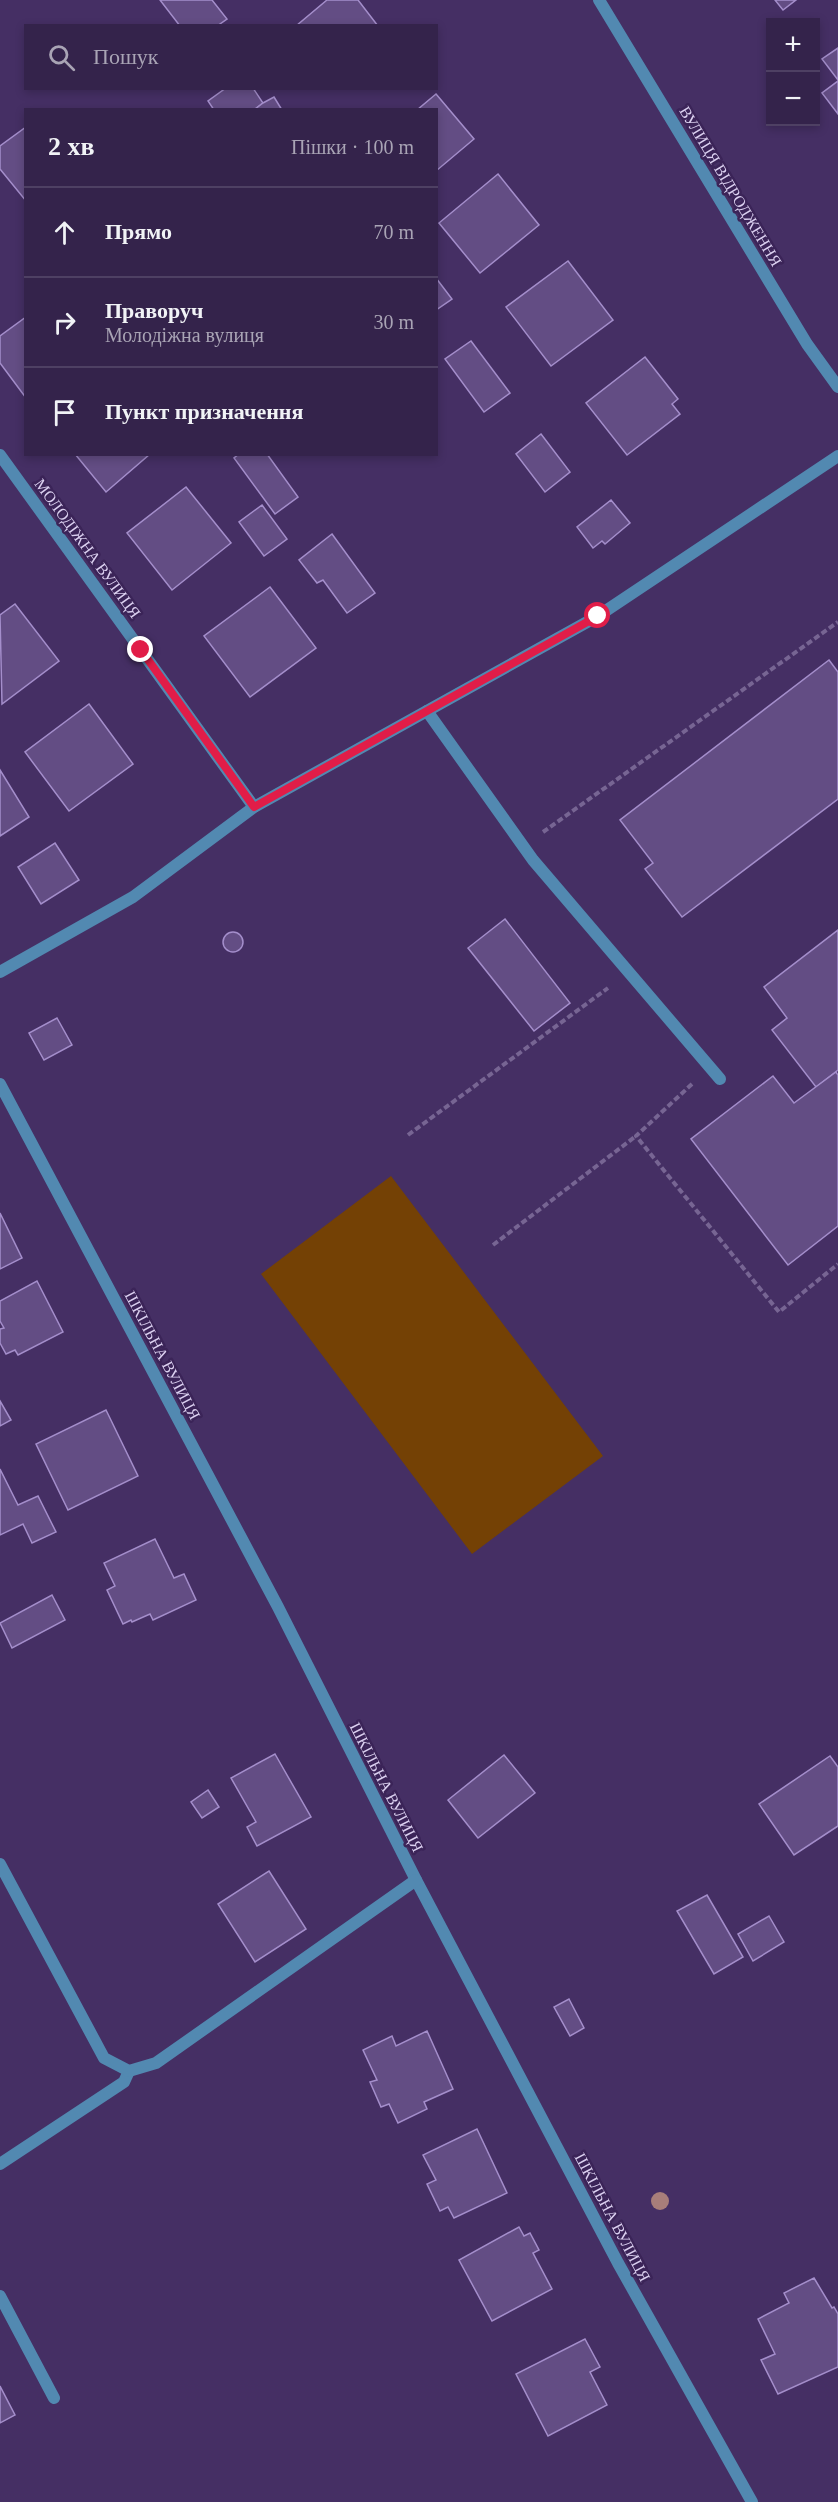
<!DOCTYPE html>
<html lang="uk">
<head>
<meta charset="utf-8">
<style>
  body { margin:0; font-family:Georgia,serif; background:#3f2f55; color:#f1f3f6 }
  .controls { position:absolute; right:18px; top:18px; display:grid; overflow:hidden; border-radius:0px; box-shadow:0 3px 9px #0003 }
  .controls button { width:54px; height:54px; display:grid; place-items:center; padding:0; border:0; border-bottom:2px solid #4e4063; background:#34234b; color:#f1f3f6; font:30px sans-serif }
  .stop { position:absolute; width:18px; height:18px; margin:-14px; border:4px solid #e11d48; border-radius:50%; background:#fff }
  .stop.end { background:#e11d48; border-color:#fff; box-shadow:0 2px 6px #0008 }
  .list { margin:0; padding:0; list-style:none }
  h2 { display:flex; justify-content:space-between; align-items:center; height:78px; margin:0; padding:0 24px; font-size:26px }
  h2 small { font-size:20px; font-weight:400; color:#a9a4b5 }
  .list li { display:grid; grid-template-columns:39px 1fr auto; gap:18px; align-items:center; box-sizing:border-box; height:90px; padding:0 24px; border-top:2px solid #4e4063 }
  .list b { display:block; font-size:22px; white-space:nowrap }
  .list p { margin:0; font-size:20px; white-space:nowrap; color:#a9a4b5 }
  .list em { font-size:20px; font-style:normal; color:#a9a4b5 }
  .icon { flex:none; width:33px; height:33px; fill:none; stroke:currentColor; stroke-width:2; stroke-linecap:round; stroke-linejoin:round }
  .map { position:relative; flex:none; width:838px; height:2502px; overflow:hidden }
  .search { position:absolute; background:#34234b; box-shadow:0 3px 9px #0003; left:24px; top:24px; width:414px; height:66px; display:flex; align-items:center; gap:15px; box-sizing:border-box; padding:0 21px; border-radius:0px; color:#a9a4b5; font-size:22px }
  .panel { position:absolute; background:#34234b; box-shadow:0 3px 9px #0003; left:24px; top:108px; width:414px; height:348px; border-radius:0px }
  .map>svg:first-child { display:block }
  .green { fill:#744105 }
  .building { fill:#634d84; stroke:#a48ecb; stroke-width:1.5 }
  .lines { fill:none; stroke-linecap:round; stroke-linejoin:round }
  .path { stroke:#776593; stroke-width:4; stroke-dasharray:6 3; stroke-linecap:butt }
  .service { stroke:#5289b1; stroke-width:12 }
  .minor { stroke:#5289b1; stroke-width:12 }
  .tertiary { stroke:#5289b1; stroke-width:12 }
  .tree { fill:#a87e7a }
  .route { stroke:#e11d48; stroke-width:8 }
  .labels { text-anchor:middle; stroke-width:5; stroke-linejoin:round; paint-order:stroke }
  .street-label { font-size:16px; fill:#dbd0f0; stroke:#3b2458 }
</style>
</head>
<body>
<div class="map">
<svg width="838" height="2502" viewBox="0 0 838 2502">
  <rect width="100%" height="100%" fill="#452f64"/>
  <polygon class="green" points="391,1176 603,1456 472,1554 261,1274"/>
  <g class="building">
    <polygon points="160,0 212,0 227,19 217,26 180,26"/>
    <polygon points="327,0 358,0 378,26 296,26"/>
    <polygon points="775,0 796,0 783,10"/>
    <polygon points="838,48 838,80 822,59"/>
    <polygon points="838,81 838,114 822,93"/>
    <polygon points="226,88 253,88 263,103 254,110 214,110 208,101"/>
    <polygon points="436,94 474,139 436,171 436,110 417,110"/>
    <polygon points="274,97 282,110 254,110 263,103"/>
    <polygon points="26,127 26,201 0,169 0,146"/>
    <polygon points="498,174 539,225 480,273 439,223"/>
    <polygon points="568,261 613,320 551,366 506,307"/>
    <polygon points="436,278 452,299 436,310"/>
    <polygon points="26,317 26,398 0,363 0,336"/>
    <polygon points="471,341 510,393 484,412 445,359"/>
    <polygon points="645,357 678,399 672,404 680,414 627,455 586,403"/>
    <polygon points="541,434 570,472 545,492 516,454"/>
    <polygon points="75,454 150,454 106,492"/>
    <polygon points="239,454 267,454 298,497 275,514 234,458"/>
    <polygon points="186,487 231,543 172,590 127,533"/>
    <polygon points="611,500 630,523 605,544 602,541 593,548 577,527"/>
    <polygon points="262,505 287,539 264,556 239,522"/>
    <polygon points="332,534 375,593 347,613 323,580 317,583 299,560"/>
    <polygon points="270,587 316,648 250,697 204,636"/>
    <polygon points="15,604 59,661 2,704 0,615"/>
    <polygon points="829,660 838,672 838,799 682,917 645,869 653,863 620,820"/>
    <polygon points="89,704 133,764 69,811 25,752"/>
    <polygon points="0,770 29,817 0,836"/>
    <polygon points="55,843 79,880 41,904 18,867"/>
    <polygon points="505,919 570,1003 534,1031 468,948"/>
    <polygon points="838,930 838,1070 816,1087 772,1030 787,1018 764,987"/>
    <circle cx="233" cy="942" r="10"/>
    <polygon points="57,1018 72,1045 44,1060 29,1033"/>
    <polygon points="836,1072 838,1075 838,1226 788,1265 691,1139 773,1076 794,1103"/>
    <polygon points="0,1213 22,1258 0,1269"/>
    <polygon points="37,1281 63,1332 18,1355 15,1350 6,1354 0,1343 0,1329 4,1328 0,1321 0,1301"/>
    <polygon points="0,1401 11,1420 0,1426"/>
    <polygon points="106,1410 138,1476 68,1510 36,1444"/>
    <polygon points="0,1469 18,1505 38,1496 56,1532 32,1543 23,1524 0,1535"/>
    <polygon points="155,1539 174,1578 184,1574 196,1600 153,1620 150,1614 132,1622 131,1620 123,1624 107,1590 115,1586 104,1563"/>
    <polygon points="52,1595 65,1620 12,1648 0,1623"/>
    <polygon points="275,1754 311,1817 257,1846 247,1827 256,1822 231,1778"/>
    <polygon points="504,1755 535,1793 478,1838 448,1800"/>
    <polygon points="830,1756 838,1767 838,1826 794,1855 759,1804"/>
    <polygon points="208,1790 219,1807 202,1818 191,1802"/>
    <polygon points="269,1871 306,1929 255,1962 218,1904"/>
    <polygon points="707,1895 743,1957 714,1974 677,1911"/>
    <polygon points="769,1916 784,1942 753,1961 738,1934"/>
    <polygon points="569,1999 584,2028 570,2036 554,2007"/>
    <polygon points="427,2031 453,2089 424,2102 427,2109 398,2123 389,2104 381,2107 370,2082 377,2080 363,2050 392,2036 396,2046"/>
    <polygon points="477,2129 507,2193 454,2218 448,2207 440,2211 427,2184 436,2180 423,2155"/>
    <polygon points="519,2227 524,2236 530,2233 539,2250 533,2253 552,2289 492,2321 459,2260"/>
    <polygon points="814,2278 832,2308 834,2307 838,2314 838,2367 778,2394 761,2360 775,2354 758,2319 789,2303 784,2293"/>
    <polygon points="585,2339 600,2367 590,2372 607,2405 548,2436 516,2374"/>
    <polygon points="0,2386 15,2415 0,2423"/>
  </g>
  <g class="lines">
    <g class="path">
      <polyline points="543,832 838,622"/>
      <polyline points="692,1084 636,1136 779,1312 838,1264"/>
      <polyline points="408,1135 608,988"/>
      <polyline points="493,1245 636,1136"/>
    </g>
    <g class="service">
      <polyline points="427,711 533,860 720,1079"/>
      <polyline points="0,2164 124,2082 129,2071"/>
      <polyline points="0,2296 54,2398"/>
    </g>
    <g class="minor">
      <polyline points="0,455 254,807"/>
      <polyline points="0,972 133,897 254,807 598,616 838,456"/>
      <polyline points="0,1084 278,1607 416,1880 618,2263 752,2502"/>
      <polyline points="0,1864 104,2058 129,2071 156,2063 416,1880"/>
    </g>
    <polyline class="tertiary" points="599,0 807,344 838,387"/>
  </g>
  <circle class="tree" cx="660" cy="2201" r="9"/>
  <g class="lines">
    <polyline class="route" points="141,650 254,807 598,616"/>
  </g>
  <g class="labels">
    <g class="street-label">
      <text transform="translate(731 186) rotate(59)" y="6">ВУЛИЦЯ ВІДРОДЖЕННЯ</text>
      <text transform="translate(88 548) rotate(54)" y="6">МОЛОДІЖНА ВУЛИЦЯ</text>
      <text transform="translate(163 1355) rotate(62)" y="6">ШКІЛЬНА ВУЛИЦЯ</text>
      <text transform="translate(387 1787) rotate(63)" y="6">ШКІЛЬНА ВУЛИЦЯ</text>
      <text transform="translate(613 2217) rotate(62)" y="6">ШКІЛЬНА ВУЛИЦЯ</text>
    </g>
  </g>
</svg>
<div class="controls">
<button>+</button>
<button>−</button>
</div>
<div class="stop" style="left:598px;top:616px"></div>
<div class="stop end" style="left:141px;top:650px"></div>
<div class="search"><svg class="icon" aria-label="search" viewBox="0 0 24 24"><circle cx="10" cy="10" r="6"/><path d="M15 15l6 6"/></svg>Пошук</div>
<section class="panel">
<h2>2 хв<small>Пішки · 100 m</small></h2>
<ul class="list">
<li><svg class="icon" aria-label="ahead" viewBox="0 0 24 24"><path d="M12 20V5M6 11l6-6 6 6"/></svg><div><b>Прямо</b></div><em>70 m</em></li>
<li><svg class="icon" aria-label="right" viewBox="0 0 24 24"><path d="M7 20v-9h11M14 6l5 5-5 5"/></svg><div><b>Праворуч</b><p>Молодіжна вулиця</p></div><em>30 m</em></li>
<li><svg class="icon" aria-label="arrive" viewBox="0 0 24 24"><path d="M6 21V4h12l-3 4 3 4H6"/></svg><div><b>Пункт призначення</b></div></li>
</ul>
</section>
</div>
</body>
</html>
